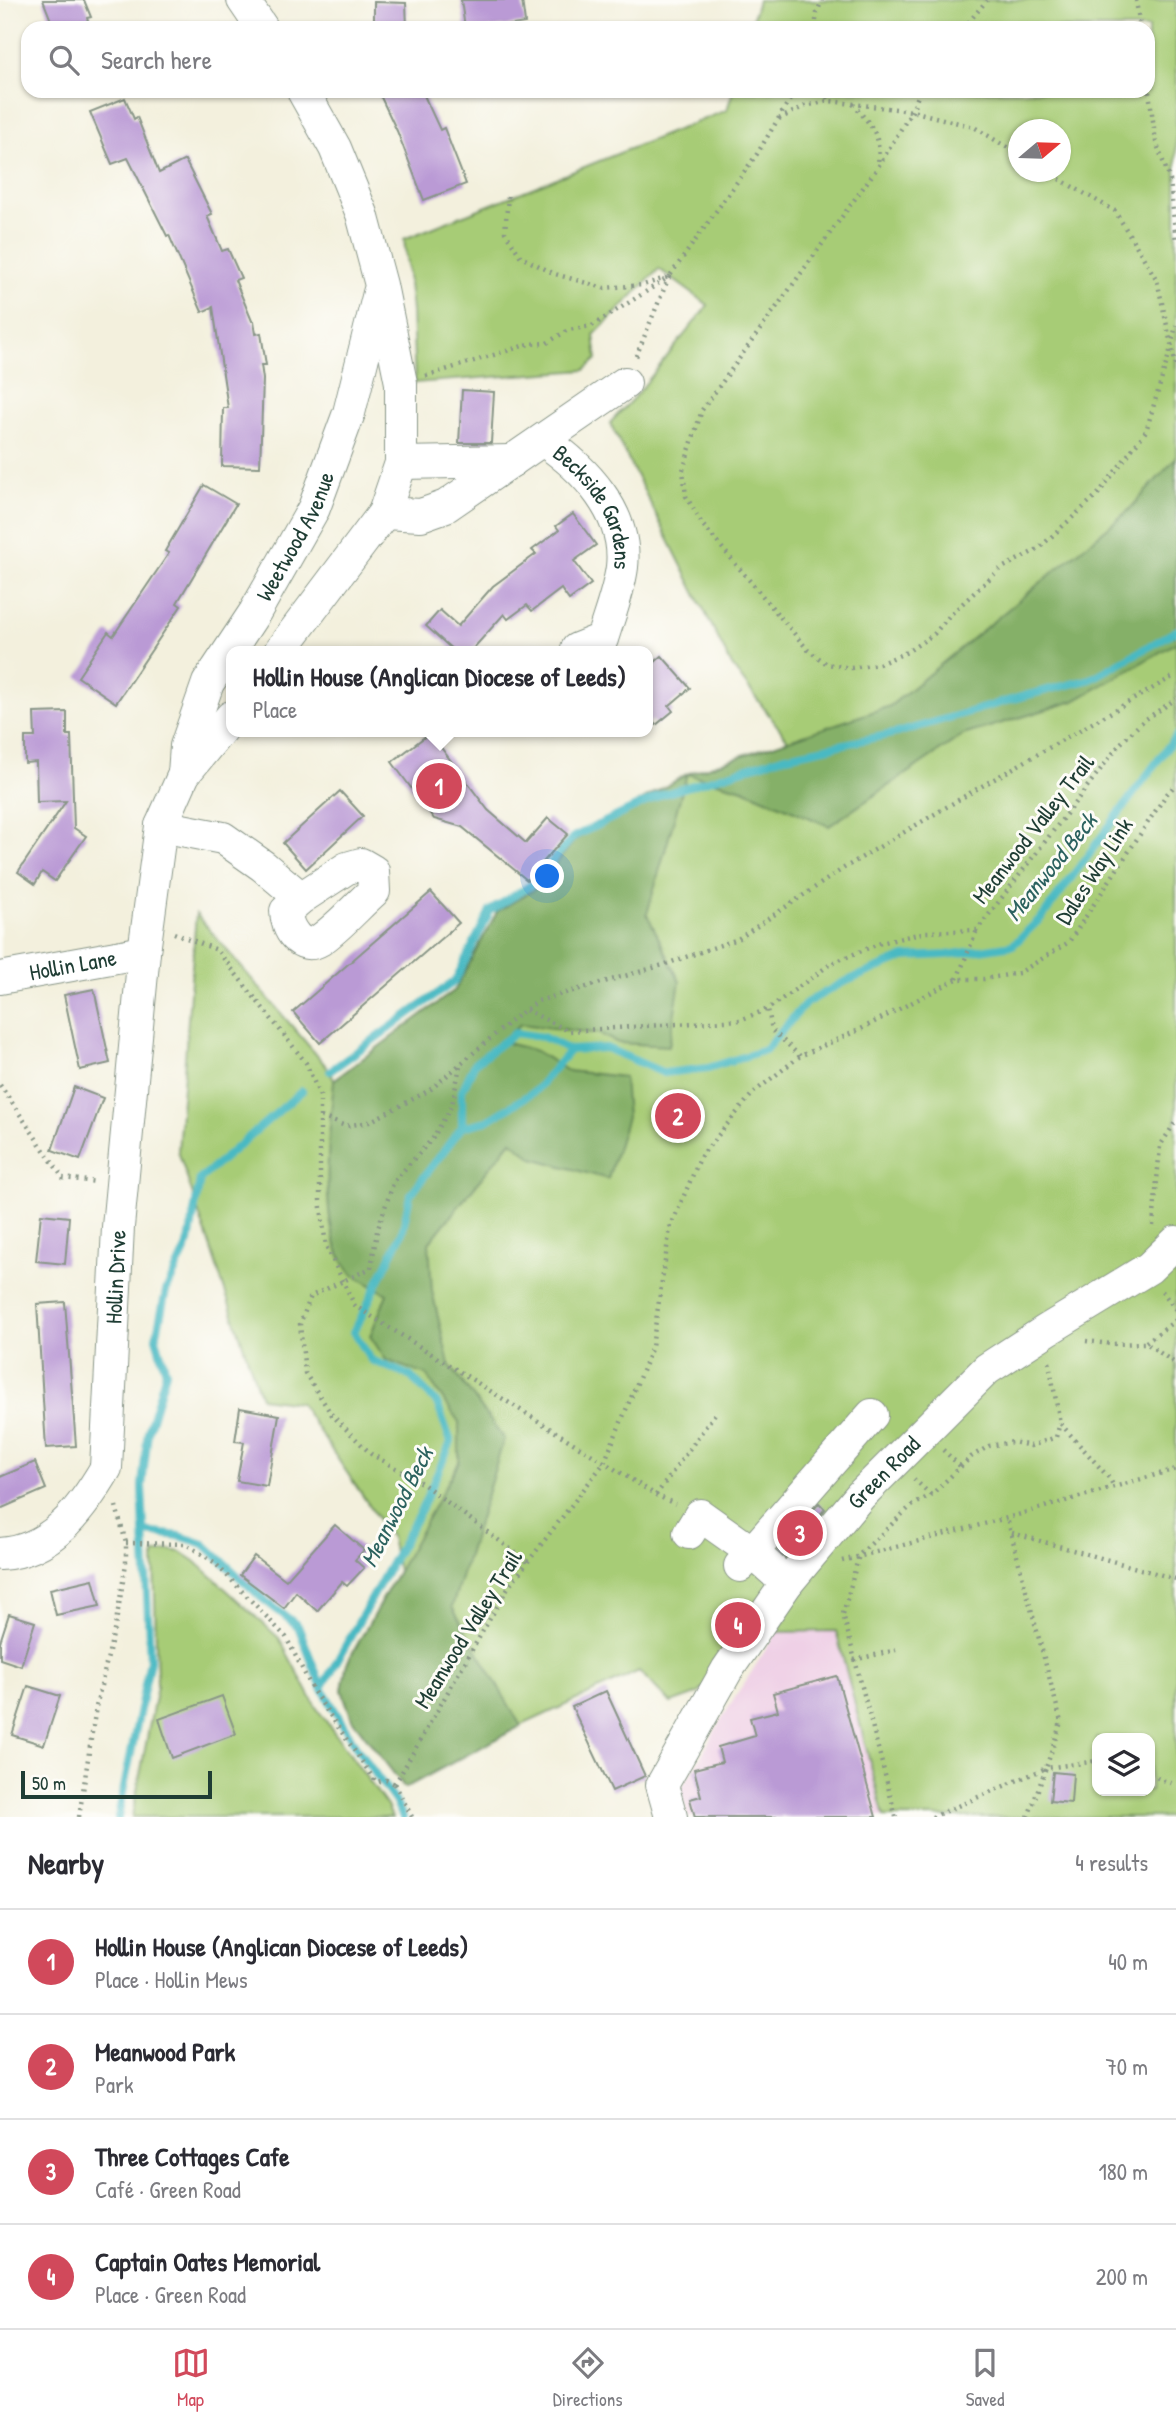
<!DOCTYPE html>
<html lang="en">
<head>
<meta charset="utf-8">
<style>
  body { margin:0; font-family:"Patrick Hand",sans-serif; background:#f2f2f3; color:#2b2b33 }
  .controls { position:absolute; right:21px; bottom:21px; display:grid; overflow:hidden; border-radius:14px; box-shadow:0 2px 5px #0004 }
  .controls button { width:63px; height:63px; display:grid; place-items:center; padding:0; border:0; border-bottom:2px solid #e1e1e2; background:#fff; color:#2b2b33; font:35px sans-serif }
  .compass { position:absolute; left:1008px; top:119px; width:63px; height:63px; border-radius:50%; background:#fff; box-shadow:0 2px 5px #0004; rotate:71deg }
  .scale { position:absolute; left:21px; bottom:18px; width:191px; box-sizing:border-box; padding-left:7px; border:4px solid #1f3d34; border-top:0; font-size:19px; line-height:24px; white-space:nowrap; color:#1f3d34; -webkit-text-stroke:5px #fdfcf7; paint-order:stroke }
  .you { position:absolute; left:548px; top:877px; width:24px; height:24px; margin:-18px; border:5px solid #fff; border-radius:50%; background:#1a73e8; box-shadow:0 0 0 10px #1a73e833 }
  .badge { display:grid; place-items:center; width:46px; height:46px; border-radius:50%; background:#d1495b; color:#fff; font-size:23px; font-weight:700 }
  .pin { position:absolute; translate:-50% -50%; border:4px solid #fff; box-shadow:0 2px 7px #0006 }
  .popup { position:absolute; left:226px; top:646px; width:427px; height:91px; box-sizing:border-box; display:grid; place-content:center; border-radius:14px; background:#fff; filter:drop-shadow(0 2px 5px #0005); font-size:23px; white-space:nowrap; color:#7c7c81 }
  .popup b { font-size:26px; color:#2b2b33 }
  .popup::after { content:''; position:absolute; left:50%; top:100%; margin-left:-14px; border:14px solid transparent; border-top-color:#fff }
  .list { margin:0; padding:0; list-style:none }
  h2 { display:flex; justify-content:space-between; align-items:center; height:91px; margin:0; padding:0 28px; font-size:30px }
  h2 small { font-size:23px; font-weight:400; color:#7c7c81 }
  .list li { display:grid; grid-template-columns:46px 1fr auto; gap:21px; align-items:center; box-sizing:border-box; height:105px; padding:0 28px; border-top:2px solid #e1e1e2 }
  .list b { display:block; font-size:26px; white-space:nowrap }
  .list p { margin:0; font-size:23px; white-space:nowrap; color:#7c7c81 }
  .list em { font-size:23px; font-style:normal; color:#7c7c81 }
  .icon { flex:none; width:38px; height:38px; fill:none; stroke:currentColor; stroke-width:2; stroke-linecap:round; stroke-linejoin:round }
  .map { position:relative; flex:none; width:1176px; height:1817px; overflow:hidden }
  .search { position:absolute; background:#fff; box-shadow:0 2px 5px #0004; left:21px; right:21px; top:21px; height:77px; display:flex; align-items:center; gap:18px; box-sizing:border-box; padding:0 24px; border-radius:21px; color:#7c7c81; font-size:26px }
  .sheet { height:511px; background:#fff }
  nav { display:flex; justify-content:space-around; align-items:center; box-sizing:border-box; height:98px; border-top:2px solid #e1e1e2; background:#fff; font-size:19px; color:#7c7c81 }
  nav a { display:grid; justify-items:center; gap:4px }
  nav .on { color:#d1495b }
  .map>svg:first-child { display:block }
  .built { fill:#efd0e6 }
  .green { fill:#a7cc76; stroke:#638455; stroke-width:2; fill-rule:evenodd }
  .forest { fill:#85b067; stroke:#52764e; stroke-width:2 }
  .lines { fill:none; stroke-linecap:round; stroke-linejoin:round }
  .stream { stroke:#4ab9c3; stroke-width:8 }
  .building { fill:#ba9ad5 }
  .minor-casing { stroke:#899688; stroke-width:34 }
  .path { stroke:#899688; stroke-width:4.5; stroke-dasharray:2 5; stroke-linecap:butt }
  .minor { stroke:#fff; stroke-width:32 }
  .labels { text-anchor:middle; stroke-width:6; stroke-linejoin:round; paint-order:stroke }
  .street-label { font-size:23px; fill:#1f3d34; stroke:#fdfcf7 }
  .water-label { font-size:24px; font-style:italic; fill:#2c625f; stroke:#fdfcf7 }
</style>
</head>
<body>
<div class="map">
<svg width="1176" height="1817" viewBox="0 0 1176 1817">
  <rect width="100%" height="100%" fill="#fdfcf7"/>
  <filter id="ink" filterUnits="userSpaceOnUse"><feTurbulence type="fractalNoise" baseFrequency=".0143" numOctaves="2"/><feDisplacementMap in="SourceGraphic" scale="14" xChannelSelector="R" yChannelSelector="G"/><feConvolveMatrix kernelMatrix="1 2 1 2 8 2 1 2 1" color-interpolation-filters="sRGB"/></filter>
  <filter id="wash" filterUnits="userSpaceOnUse"><feTurbulence type="fractalNoise" baseFrequency=".00686" numOctaves="4" result="noise"/><feDisplacementMap in="SourceGraphic" scale="28" xChannelSelector="R" yChannelSelector="G"/><feGaussianBlur stdDeviation="1.57" result="paint"/><feColorMatrix in="noise" values="0 0 0 0 0 0 0 0 0 0 0 0 0 0 0 0 0 1.4 0 .05"/><feComposite in="paint" operator="in"/></filter>
  <g filter="url(#wash)">
    <rect width="100%" height="100%" fill="#f3f0dd"/>
    <polygon class="built" points="835,1630 884,1817 688,1817 681,1788 694,1769 722,1718 777,1632"/>
    <g class="green">
      <path d="M758,0H1176V1817H884L836,1631L777,1632L799,1591L699,1693L671,1703L639,1671L520,1726L405,1788L352,1719L342,1690L347,1663L398,1571L391,1538L300,1403L261,1398L178,1151L196,914L327,1067L334,1080L455,990L497,912L538,887L575,840L687,774L788,740L732,666L610,423L638,393L708,305L659,269L594,335L597,359L585,370L415,383L412,311L404,239L727,110L733,91H1148V28H750ZM1018,130H1060V172H1018ZM1097,1738H1150V1791H1097Z"/>
      <polygon points="169,1550 181,1552 195,1561 279,1638 316,1707 387,1806 392,1817 132,1817 157,1686 154,1554"/>
    </g>
    <path class="forest" d="M1176,458V643L1074,701L963,735L829,826L743,789L687,774L647,914L680,982L669,1046L618,1043L600,1034L521,1024L500,1041L536,1051L568,1071L624,1077L627,1117L608,1179L533,1158L511,1141L429,1243L432,1291L449,1364L504,1439L452,1607L521,1726L405,1788L352,1719L342,1690L347,1663L459,1462V1422L426,1375L386,1360L370,1336L387,1294C377,1288 364,1282 354,1275C314,1240 330,1129 334,1080L455,990L497,912L538,887L575,840L687,774L890,706L1129,510Z"/>
    <g class="lines">
      <g class="stream">
        <polyline points="330,1071 455,981 490,911 531,885 573,837 661,795 782,757 897,733 1024,696 1091,679 1176,631"/>
        <polyline points="462,1127 462,1091 475,1063 515,1033 543,1037 570,1050"/>
        <polyline points="145,1532 180,1536 204,1544 263,1599 298,1626 322,1688"/>
        <polyline points="118,1817 150,1660 142,1486 148,1432 166,1372 156,1338 166,1291 189,1242 200,1179 302,1091"/>
        <polyline points="403,1817 395,1801 356,1747 322,1688 423,1506 451,1442 437,1403 410,1376 371,1360 354,1332 402,1233 410,1195 462,1127 487,1121 535,1091 570,1050 606,1048 664,1073 708,1068 765,1050 806,1003 842,983 905,957 947,955 1013,945 1043,916 1176,736"/>
      </g>
    </g>
    <g id="blocks">
      <g class="building">
        <polygon points="43,0 84,0 91,17 87,18 90,28 54,28"/>
        <polygon points="461,0 522,0 525,23 491,28 465,28"/>
        <polygon points="374,2 406,3 407,28 374,28"/>
        <polygon points="378,91 422,91 440,130 444,128 466,184 424,200 397,131"/>
        <polygon points="125,98 134,119 137,117 159,173 185,160 212,214 207,216 222,251 228,249 241,278 235,280 252,321 254,321 256,334 261,333 266,365 261,365 263,379 260,467 222,466 223,408 228,408 213,307 202,312 169,235 167,236 128,158 112,164 90,112"/>
        <polygon points="462,390 494,392 491,443 459,443"/>
        <polygon points="204,485 236,504 177,603 181,606 116,703 78,677 108,632 113,636 169,553 165,551"/>
        <polygon points="573,514 596,545 574,561 591,584 569,600 561,589 532,611 527,605 508,619 504,614 471,651 454,651 426,626 440,610 458,626 493,586 536,554 532,550 559,530 556,526"/>
        <polygon points="662,656 690,688 669,706 673,711 656,725 652,720 647,725 647,669"/>
        <polygon points="67,712 67,735 71,735 74,828 86,836 55,881 42,872 35,884 18,872 66,801 37,802 36,762 25,763 25,737 35,737 34,713"/>
        <polygon points="430,733 488,810 526,843 548,818 568,834 527,880 462,827 434,819 392,762"/>
        <polygon points="340,791 363,816 306,869 283,843"/>
        <polygon points="431,892 459,923 320,1043 293,1012"/>
        <polygon points="94,989 110,1063 80,1070 64,995"/>
        <polygon points="74,1087 103,1098 80,1160 52,1150"/>
        <polygon points="41,1214 69,1217 65,1264 36,1261"/>
        <polygon points="65,1302 76,1446 46,1448 37,1304"/>
        <polygon points="240,1408 279,1415 267,1486 237,1481 244,1442 235,1441"/>
        <polygon points="35,1462 46,1489 0,1509 0,1477"/>
        <polygon points="819,1503 825,1509 785,1557 778,1550"/>
        <polygon points="335,1525 364,1550 355,1560 364,1568 347,1586 342,1582 317,1611 296,1592 284,1608 240,1575 254,1556 286,1580"/>
        <polygon points="93,1579 100,1606 56,1615 50,1589"/>
        <polygon points="9,1614 35,1622 21,1666 0,1659 0,1642"/>
        <polygon points="837,1676 876,1817 695,1817 690,1799 701,1796 694,1769 722,1762 718,1747 755,1736 750,1718 778,1711 773,1693"/>
        <polygon points="28,1686 60,1696 44,1745 12,1735"/>
        <polygon points="606,1691 645,1776 612,1791 572,1707"/>
        <polygon points="222,1696 236,1734 172,1758 159,1719"/>
        <polygon points="1053,1772 1073,1774 1071,1803 1050,1801"/>
      </g>
    </g>
  </g>
  <g filter="url(#ink)">
    <use href="#blocks" fill-opacity="0" stroke="#899688" stroke-width="2"/>
    <g class="lines">
      <defs>
        <g id="minor">
          <polyline points="243,0 262,28"/>
          <path id="s1" d="M543,440C584,468 628,513 622,567C619,591 609,616 602,639L577,649"/>
          <polyline points="401,463 512,461"/>
          <polyline points="384,513 421,515 446,506 625,383"/>
          <polyline points="280,651 384,513 401,463 401,383 381,285 362,214 335,148 303,91"/>
          <path id="s2" d="M184,774L186,746L208,683L255,612L314,508L349,413L379,293"/>
          <path d="M161,826L223,838L263,866L301,898L347,868L361,864L373,871L374,891C357,906 339,927 320,940C300,952 286,928 286,911L301,898"/>
          <path id="s3" d="M0,978L144,952"/>
          <polyline points="689,1533 700,1515 752,1552 787,1583"/>
          <path id="s4" d="M0,1554C52,1551 82,1509 106,1468L118,1227L144,952L161,826L184,774L231,717"/>
          <polyline points="740,1566 872,1415"/>
          <path id="s5" d="M671,1817L662,1785L727,1670L787,1583L860,1496L987,1369L1047,1330L1149,1268L1176,1242"/>
        </g>
      </defs>
      <use href="#minor" class="minor-casing"/>
      <g class="path">
        <polyline points="1136,0 1140,28"/>
        <polyline points="815,28 817,13 822,0"/>
        <polyline points="964,28 987,0"/>
        <polyline points="1148,85 1156,142 1170,180 1176,242"/>
        <polyline points="824,91 829,101"/>
        <polyline points="920,91 912,111 878,167 702,410 683,470 686,496 702,524 808,650 827,664 851,668 879,664 907,652 934,634 950,615 1000,569 1038,549 1098,494 1146,431 1171,348 1176,325"/>
        <path d="M853,104C872,127 881,133 878,164"/>
        <polyline points="779,119 805,106 829,101 912,111 974,127 1018,154"/>
        <polyline points="1047,172 1115,211 1157,280 1176,367"/>
        <polyline points="508,196 505,232 521,257 555,274 604,288 643,285 669,277 757,154 795,91"/>
        <polyline points="426,376 529,344 547,343 568,330 592,326 669,277 635,359"/>
        <polyline points="174,933 217,950 306,1063 320,1096 320,1200 326,1246 355,1306 656,1495 675,1504"/>
        <polyline points="957,979 977,930"/>
        <polyline points="526,1010 569,1031 740,1020 768,1009"/>
        <polyline points="800,1056 772,1030 768,1009 832,963 881,943 926,932 977,930 1120,744 1143,721 1176,699"/>
        <polyline points="460,1066 452,1105 433,1138 394,1181 377,1231 371,1268 311,1296 300,1324 305,1373 332,1415 371,1454 423,1484 528,1562"/>
        <polyline points="0,1085 63,1178 97,1182"/>
        <polyline points="321,1117 346,1126 369,1122 430,1090 513,1019 538,1001 663,965 738,939 844,868 975,790 1176,675"/>
        <polyline points="1153,1226 1160,1146 1176,1121"/>
        <polyline points="1162,1291 1176,1310"/>
        <polyline points="1086,1341 1111,1344 1146,1343 1176,1364"/>
        <polyline points="1146,1342 1176,1320"/>
        <polyline points="1049,1362 1060,1423 1110,1479 1114,1487"/>
        <polyline points="943,1450 961,1467"/>
        <polyline points="914,1479 931,1495"/>
        <polyline points="656,1495 717,1411"/>
        <polyline points="1012,1533 1176,1579"/>
        <polyline points="126,1543 186,1544 214,1562 286,1637 314,1692 376,1782 386,1780 395,1784"/>
        <polyline points="842,1561 1007,1518 1176,1469"/>
        <polyline points="854,1660 896,1650"/>
        <polyline points="1150,1775 1176,1785"/>
        <polyline points="395,1784 507,1589 604,1463 652,1347 670,1228 701,1156 753,1093 800,1056 859,1030 957,979 984,979 1019,973 1069,942 1166,795 1176,784"/>
        <polyline points="395,1784 412,1817"/>
        <polyline points="79,1817 96,1707 116,1622 126,1564 126,1543 116,1506"/>
        <polyline points="896,1817 843,1614 859,1555 910,1507 931,1495 971,1457 989,1446 1013,1442 1031,1446 1056,1437 1060,1423"/>
        <polyline points="932,1817 1046,1768 1061,1722 1007,1518"/>
        <polyline points="1028,1817 1046,1768 1097,1761"/>
      </g>
      <use href="#minor" class="minor"/>
    </g>
  </g>
  <g class="labels">
    <g class="street-label">
      <text dy="8" stroke="none"><textPath href="#s1" startOffset="88">Beckside Gardens</textPath></text>
      <text dy="8" stroke="none"><textPath href="#s2" startOffset="266">Weetwood Avenue</textPath></text>
      <text transform="translate(1033 829) rotate(-52)" y="8">Meanwood Valley Trail</text>
      <text transform="translate(1094 871) rotate(-57)" y="8">Dales Way Link</text>
      <text dy="8" stroke="none"><textPath href="#s3" startOffset="74">Hollin Lane</textPath></text>
      <text dy="8" stroke="none"><textPath href="#s4" startOffset="334">Hollin Drive</textPath></text>
      <text dy="8" stroke="none"><textPath href="#s5" startOffset="418">Green Road</textPath></text>
      <text transform="translate(468 1629) rotate(-58)" y="8">Meanwood Valley Trail</text>
    </g>
    <g class="water-label">
      <text transform="translate(1051 867) rotate(-51)" y="8">Meanwood Beck</text>
      <text transform="translate(397 1507) rotate(-63)" y="8">Meanwood Beck</text>
    </g>
  </g>
</svg>
<div class="controls">
<button><svg class="icon" aria-label="layers" viewBox="0 0 24 24"><path d="M12 4l9 5-9 5-9-5zM3 14l9 5 9-5"/></svg></button>
</div>
<svg class="compass" viewBox="-18 -18 36 36"><path d="M0-13l5 13h-10z" fill="#e53935"/><path d="M0 13l5-13h-10z" fill="#7c7c81"/></svg>
<div class="scale">50 m</div>
<div class="you"></div>
<div class="pin badge" style="left:439px;top:786px">1</div>
<div class="popup"><b>Hollin House (Anglican Diocese of Leeds)</b>Place</div>
<div class="pin badge" style="left:678px;top:1116px">2</div>
<div class="pin badge" style="left:800px;top:1533px">3</div>
<div class="pin badge" style="left:738px;top:1625px">4</div>
<div class="search"><svg class="icon" aria-label="search" viewBox="0 0 24 24"><circle cx="10" cy="10" r="6"/><path d="M15 15l6 6"/></svg>Search here</div>
</div>
<section class="sheet">
<h2>Nearby<small>4 results</small></h2>
<ul class="list">
<li><span class="badge">1</span><div><b>Hollin House (Anglican Diocese of Leeds)</b><p>Place · Hollin Mews</p></div><em>40 m</em></li>
<li><span class="badge">2</span><div><b>Meanwood Park</b><p>Park</p></div><em>70 m</em></li>
<li><span class="badge">3</span><div><b>Three Cottages Cafe</b><p>Café · Green Road</p></div><em>180 m</em></li>
<li><span class="badge">4</span><div><b>Captain Oates Memorial</b><p>Place · Green Road</p></div><em>200 m</em></li>
</ul>
</section>
<nav>
<a class="on"><svg class="icon" aria-label="map" viewBox="0 0 24 24"><path d="M3 6l6-2 6 2 6-2v14l-6 2-6-2-6 2zM9 4v14M15 6v14"/></svg>Map</a>
<a><svg class="icon" aria-label="directions" viewBox="0 0 24 24"><path d="M12 3l9 9-9 9-9-9zM9 14v-3h6M13 9l2 2-2 2"/></svg>Directions</a>
<a><svg class="icon" aria-label="saved" viewBox="0 0 24 24"><path d="M7 4h10v16l-5-4-5 4z"/></svg>Saved</a>
</nav>
</body>
</html>
